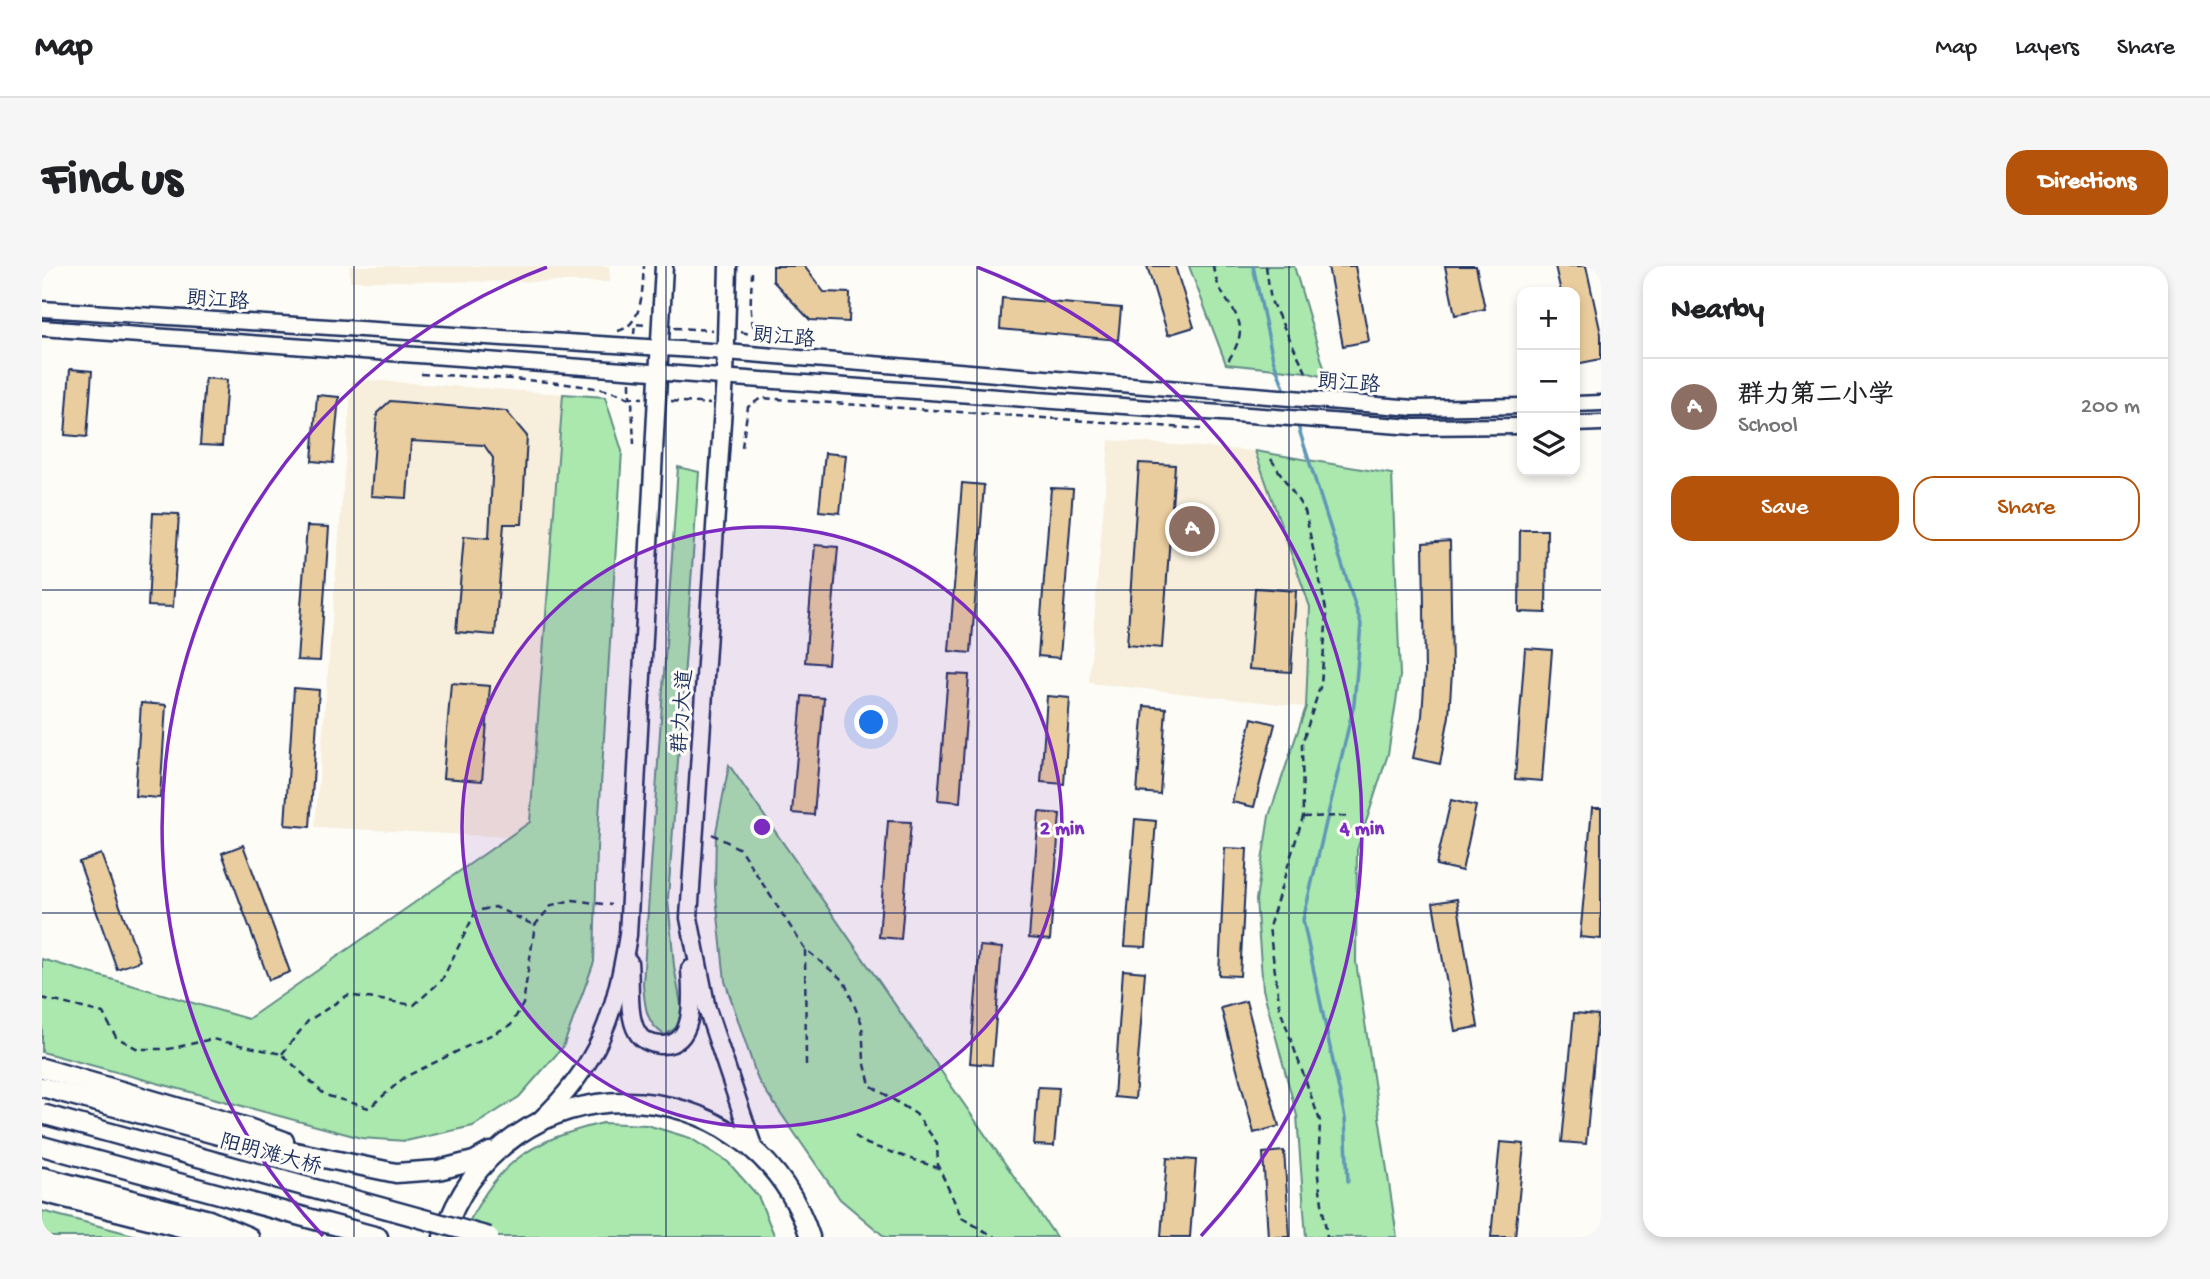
<!DOCTYPE html>
<html lang="en">
<head>
<meta charset="utf-8">
<style>
  body { margin:0; font-family:"Gochi Hand","LXGW WenKai TC",sans-serif; background:#f6f6f6; color:#202124 }
  .controls { position:absolute; right:21px; top:21px; display:grid; overflow:hidden; border-radius:14px; box-shadow:0 4px 10px #0003 }
  .controls button { width:63px; height:63px; display:grid; place-items:center; padding:0; border:0; border-bottom:2px solid #e0e0e0; background:#fff; color:#202124; font:35px sans-serif }
  .you { position:absolute; left:830px; top:457px; width:24px; height:24px; margin:-18px; border:5px solid #fff; border-radius:50%; background:#1a73e8; box-shadow:0 0 0 10px #1a73e833 }
  .badge { display:grid; place-items:center; width:46px; height:46px; border-radius:50%; background:#b45309; color:#fff; font-size:23px; font-weight:700 }
  .pin { position:absolute; translate:-50% -50%; border:4px solid #fff; box-shadow:0 2px 7px #0006 }
  .list { margin:0; padding:0; list-style:none }
  h2 { display:flex; justify-content:space-between; align-items:center; height:91px; margin:0; padding:0 28px; font-size:30px }
  h2 small { font-size:23px; font-weight:400; color:#757577 }
  .list li { display:grid; grid-template-columns:46px 1fr auto; gap:21px; align-items:center; box-sizing:border-box; height:98px; padding:0 28px; border-top:2px solid #e0e0e0 }
  .list b { display:block; font-size:26px; white-space:nowrap }
  .list p { margin:0; font-size:23px; white-space:nowrap; color:#757577 }
  .list em { font-size:23px; font-style:normal; color:#757577 }
  .actions { display:flex; gap:14px; padding:21px 28px }
  .actions a { flex:1; padding:16px 0; border:2px solid #b45309; border-radius:21px; text-align:center; font-size:24px; color:#b45309 }
  .actions .main { background:#b45309; color:#fff }
  .icon { flex:none; width:38px; height:38px; fill:none; stroke:currentColor; stroke-width:2; stroke-linecap:round; stroke-linejoin:round }
  .map { position:relative; flex:none; width:1559px; height:971px; overflow:hidden; border-radius:21px }
  header { display:flex; align-items:center; gap:42px; box-sizing:border-box; height:98px; padding:0 35px; background:#fff; border-bottom:2px solid #e0e0e0 }
  header strong { font-size:33px }
  nav { display:flex; gap:38px; margin-inline-start:auto; font-size:24px }
  .intro { display:flex; align-items:center; justify-content:space-between; box-sizing:border-box; height:168px; padding:0 42px }
  h1 { margin:0; font-size:49px }
  .button { padding:18px 32px; border-radius:21px; background:#b45309; color:#fff; font-size:24px; font-weight:700 }
  main { display:flex; gap:42px; padding:0 42px }
  aside { flex:1; background:#fff; border-radius:21px; box-shadow:0 4px 10px #0003 }
  .map>svg:first-child { display:block }
  .built { fill:#f7eedc }
  .green { fill:#aae8ae; stroke:#628c86; stroke-width:2 }
  .lines { fill:none; stroke-linecap:round; stroke-linejoin:round }
  .stream { stroke:#6197b6; stroke-width:3.5 }
  .building { fill:#eacd9e; stroke:#1b2f5e; stroke-width:2 }
  .secondary-casing { stroke:#1b2f5e; stroke-width:19 }
  .primary-casing { stroke:#1b2f5e; stroke-width:21 }
  .highway-casing { stroke:#1b2f5e; stroke-width:23 }
  .path { stroke:#1b2f5e; stroke-width:2.5; stroke-dasharray:7 5; stroke-linecap:butt }
  .secondary { stroke:#fdfcf7; stroke-width:14 }
  .primary { stroke:#fdfcf7; stroke-width:16 }
  .highway { stroke:#fdfcf7; stroke-width:18 }
  .highway-bridge-casing { stroke:#1b2f5e; stroke-width:23; stroke-linecap:butt }
  .highway-bridge { stroke:#fdfcf7; stroke-width:18 }
  .grid { fill:none; stroke:#1b2f5e; stroke-width:2; stroke-opacity:0.55 }
  .ring { fill:none; stroke:#7b2cbf; stroke-width:3.5 }
  .labels { text-anchor:middle; stroke-width:6; stroke-linejoin:round; paint-order:stroke }
  .street-label { font-size:21px; fill:#1b2f5e; stroke:#fdfcf7 }
  .centre { fill:#7b2cbf; stroke:#fdfcf7; stroke-width:3.5 }
  .ring-label { font-size:21px; text-anchor:middle; font-weight:bold; fill:#7b2cbf; stroke:#fdfcf7; stroke-width:6; stroke-linejoin:round; paint-order:stroke }
</style>
</head>
<body>
<header>
<strong>Map</strong>
<nav><a>Map</a><a>Layers</a><a>Share</a></nav>
</header>
<div class="intro"><h1>Find us</h1><a class="button">Directions</a></div>
<main>
<div class="map">
<svg width="1559" height="971" viewBox="0 0 1559 971">
  <rect width="100%" height="100%" fill="#fdfcf7"/>
  <filter id="ink" filterUnits="userSpaceOnUse"><feTurbulence type="fractalNoise" baseFrequency=".0143" numOctaves="2"/><feDisplacementMap in="SourceGraphic" scale="14" xChannelSelector="R" yChannelSelector="G"/><feConvolveMatrix kernelMatrix="1 2 1 2 8 2 1 2 1" color-interpolation-filters="sRGB"/></filter>
  <g filter="url(#ink)">
    <g class="built">
      <polygon points="308,0 567,0 568,16 308,15"/>
      <polygon points="310,113 521,128 489,556 467,571 273,561"/>
      <polygon points="1067,174 1213,185 1268,341 1264,441 1047,417"/>
    </g>
    <g class="green">
      <polygon points="1147,0 1252,0 1285,112 1264,106 1184,98"/>
      <polygon points="521,128 563,131 580,185 555,583 552,696 521,781 477,831 431,860 364,875 319,872 0,786 0,693 206,753 488,556"/>
      <polygon points="1213,185 1350,208 1358,410 1346,488 1315,584 1314,696 1355,971 1264,971 1255,850 1221,723 1214,634 1227,550 1264,441 1268,341"/>
      <path d="M636,201L657,206L626,632L632,700L640,744L635,761L623,769C603,757 603,740 601,718Z"/>
      <polygon points="687,499 1014,971 843,971 798,933 716,814 683,715 673,621 674,566"/>
      <path d="M561,857L605,859L648,872L686,896L716,930L733,971H420C452,899 485,875 561,857Z"/>
      <polygon points="0,945 99,971 0,971"/>
    </g>
    <g class="lines">
      <g class="stream">
        <polyline points="1211,0 1231,93 1244,127"/>
        <polyline points="1255,157 1319,358 1312,438 1261,654 1303,852 1306,915"/>
      </g>
    </g>
    <g class="building">
      <polygon points="731,0 762,0 782,26 808,27 807,56 768,54 731,15"/>
      <polygon points="1105,0 1133,0 1152,61 1126,69"/>
      <polygon points="1286,0 1313,0 1327,75 1301,80"/>
      <polygon points="1403,0 1434,0 1443,43 1413,49"/>
      <polygon points="1513,0 1544,0 1559,68 1559,93 1534,98 1533,26 1519,26"/>
      <polygon points="960,32 1079,42 1076,74 958,63"/>
      <polygon points="28,103 50,105 45,171 23,169"/>
      <polygon points="163,112 185,114 180,180 158,179"/>
      <polygon points="275,129 297,131 291,197 270,195"/>
      <polygon points="348,135 464,145 485,170 480,258 462,258 453,369 414,366 422,270 447,272 451,192 442,179 369,175 365,232 329,230 335,147"/>
      <polygon points="783,187 804,189 798,247 777,245"/>
      <polygon points="1097,197 1133,199 1120,382 1085,379"/>
      <polygon points="920,217 942,219 929,387 907,385"/>
      <polygon points="1009,222 1031,223 1018,392 996,390"/>
      <polygon points="111,247 137,248 131,341 106,340"/>
      <polygon points="265,260 287,261 278,395 255,394"/>
      <polygon points="1478,264 1505,264 1504,347 1477,346"/>
      <polygon points="1408,275 1410,406 1407,450 1398,498 1371,492 1380,450 1383,406 1381,277"/>
      <polygon points="773,279 796,281 786,398 763,396"/>
      <polygon points="1213,322 1254,325 1249,406 1207,403"/>
      <polygon points="1483,382 1510,384 1500,515 1473,513"/>
      <polygon points="906,408 927,409 918,536 896,534"/>
      <polygon points="409,417 448,420 440,515 401,512"/>
      <polygon points="252,422 277,424 268,561 243,559"/>
      <polygon points="760,430 782,432 772,549 750,547"/>
      <polygon points="1005,430 1028,432 1022,518 999,516"/>
      <polygon points="99,437 124,439 118,532 93,530"/>
      <polygon points="1102,440 1124,442 1118,528 1095,526"/>
      <polygon points="1210,452 1233,458 1212,541 1190,536"/>
      <polygon points="1409,534 1434,540 1420,605 1394,599"/>
      <polygon points="1550,542 1559,542 1559,673 1538,671"/>
      <polygon points="997,546 1018,548 1008,674 987,672"/>
      <polygon points="1093,553 1114,555 1104,681 1083,680"/>
      <polygon points="846,555 869,556 859,673 837,671"/>
      <polygon points="201,579 248,706 227,714 180,587"/>
      <polygon points="1183,582 1205,583 1198,710 1177,709"/>
      <polygon points="59,588 98,695 75,703 37,596"/>
      <polygon points="1415,633 1436,761 1413,765 1391,637"/>
      <polygon points="938,680 960,682 950,799 928,797"/>
      <polygon points="1081,704 1103,706 1093,833 1072,831"/>
      <polygon points="1204,735 1237,860 1212,867 1179,742"/>
      <polygon points="1532,747 1556,749 1544,878 1520,876"/>
      <polygon points="996,821 1017,822 1012,880 992,879"/>
      <polygon points="1458,876 1482,878 1473,971 1449,971"/>
      <polygon points="1242,885 1248,971 1226,971 1221,887"/>
      <polygon points="1125,892 1154,894 1148,971 1119,971"/>
    </g>
    <g class="lines">
      <defs>
        <g id="secondary">
          <polyline points="0,43 684,86 1372,142 1480,140"/>
          <polyline points="0,62 1372,161 1480,160"/>
          <polyline points="1533,138 1559,137"/>
          <polyline points="1533,158 1559,157"/>
        </g>
        <g id="primary">
          <polyline points="686,0 683,111 647,652 665,743 712,883"/>
          <path d="M587,696C589,716 585,749 595,766C599,774 609,778 618,779C656,781 649,726 648,703"/>
          <path d="M496,856C557,799 573,750 586,669L622,0"/>
        </g>
        <g id="highway">
          <polyline points="0,802 206,862 242,875"/>
          <polyline points="0,821 195,874 354,907 396,904 432,895 448,886"/>
          <polyline points="0,880 336,971"/>
          <polyline points="0,911 167,954 207,971"/>
          <polyline points="0,926 178,971"/>
          <path d="M401,971C459,790 709,792 768,971"/>
        </g>
      </defs>
      <use href="#secondary" class="secondary-casing"/>
      <use href="#primary" class="primary-casing"/>
      <use href="#highway" class="highway-casing"/>
      <g class="path">
        <path d="M1171,0C1178,47 1219,47 1184,98"/>
        <polyline points="1224,0 1229,35 1264,106"/>
        <path d="M710,6C710,27 703,62 722,76"/>
        <polyline points="632,62 671,64"/>
        <path d="M576,65C602,58 600,22 602,0"/>
        <polyline points="699,66 712,69"/>
        <polyline points="592,68 593,58 605,59"/>
        <path d="M379,108C411,110 577,115 590,135L592,178"/>
        <polyline points="588,116 588,131 601,132"/>
        <polyline points="629,135 668,138"/>
        <polyline points="700,181 706,141 719,132 1159,163"/>
        <polyline points="1229,193 1263,245 1285,348 1279,418 1260,478 1261,551 1227,661 1238,743 1278,855 1276,910 1285,971"/>
        <polyline points="1261,551 1305,550"/>
        <polyline points="670,568 698,583 763,683 802,715 820,758 822,794 828,819 874,848 895,877 896,900 920,952 953,971"/>
        <polyline points="763,684 764,799"/>
        <polyline points="0,732 61,747 74,771 96,783 127,783 170,773 240,788 283,829 327,842 363,811 469,759 481,738 493,659 510,639 531,634 569,639"/>
        <polyline points="240,788 266,755 306,729 372,739 400,714 434,645 453,641 492,659"/>
        <polyline points="813,870 825,878 896,902"/>
      </g>
      <use href="#secondary" class="secondary"/>
      <use href="#primary" class="primary"/>
      <use href="#highway" class="highway"/>
      <defs>
        <polyline id="highway-bridge" points="0,848 447,971"/>
      </defs>
      <use href="#highway-bridge" class="highway-bridge-casing"/>
      <use href="#highway-bridge" class="highway-bridge"/>
    </g>
  </g>
  <path class="grid" d="M312,0V971M624,0V971M935,0V971M1247,0V971M0,324H1559M0,647H1559"/>
  <circle cx="720" cy="561" r="300" fill="#7b2cbf" fill-opacity=".12"/>
  <g class="ring">
    <circle cx="720" cy="561" r="300"/>
    <path d="M281 970A600 600 0 0 1 505 1M935 1A600 600 0 0 1 1159 970"/>
  </g>
  <g class="labels">
    <g class="street-label">
      <text transform="translate(176 33) rotate(4)" y="7">朗江路</text>
      <text transform="translate(742 70) rotate(5)" y="7">朗江路</text>
      <text transform="translate(1307 116) rotate(4)" y="7">朗江路</text>
      <text transform="translate(639 445) rotate(-86)" y="7">群力大道</text>
      <text transform="translate(229 887) rotate(15)" y="7">阳明滩大桥</text>
    </g>
  </g>
  <circle cx="720" cy="561" r="10" class="centre"/>
  <g class="ring-label">
    <text x="1020" y="568">2 min</text>
    <text x="1320" y="568">4 min</text>
  </g>
</svg>
<div class="controls">
<button>+</button>
<button>−</button>
<button><svg class="icon" aria-label="layers" viewBox="0 0 24 24"><path d="M12 4l9 5-9 5-9-5zM3 14l9 5 9-5"/></svg></button>
</div>
<div class="you"></div>
<div class="pin badge" style="left:1150px;top:263px;background:#8d6e63">A</div>
</div>
<aside>
<h2>Nearby<small></small></h2>
<ul class="list">
<li><span class="badge" style="background:#8d6e63">A</span><div><b>群力第二小学</b><p>School</p></div><em>200 m</em></li>
</ul>
<div class="actions"><a class="main">Save</a><a>Share</a></div>
</aside>
</main>
</body>
</html>
